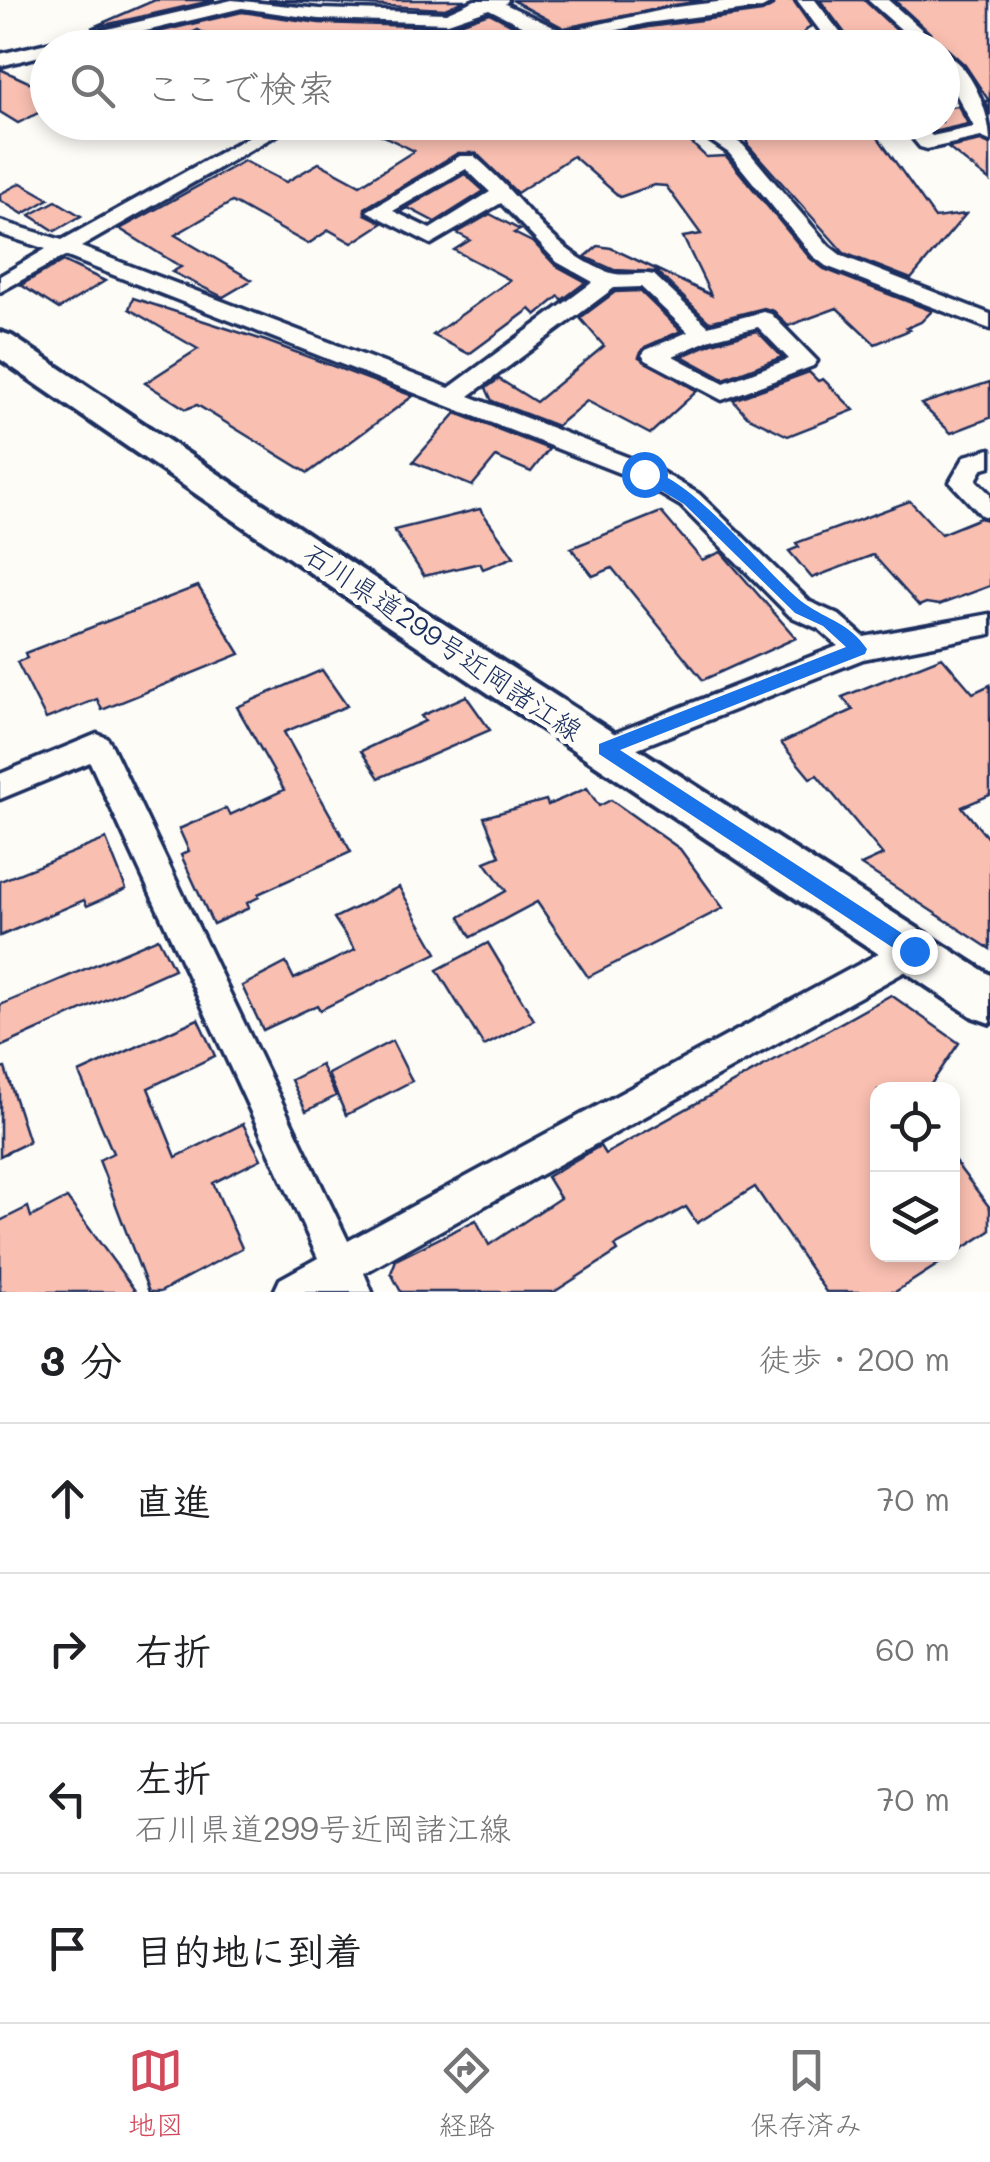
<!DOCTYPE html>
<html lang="ja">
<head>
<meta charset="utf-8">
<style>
  body { margin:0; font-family:Mali,"Klee One",sans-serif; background:#f2f2f2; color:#202124 }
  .controls { position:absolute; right:30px; bottom:30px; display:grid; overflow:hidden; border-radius:20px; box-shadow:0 5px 15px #0003 }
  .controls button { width:90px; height:90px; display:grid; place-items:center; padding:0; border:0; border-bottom:2px solid #e0e0e0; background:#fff; color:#202124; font:50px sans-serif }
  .stop { position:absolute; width:30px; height:30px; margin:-22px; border:8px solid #1a73e8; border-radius:50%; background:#fff }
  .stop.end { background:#1a73e8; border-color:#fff; box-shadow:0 2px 10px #0008 }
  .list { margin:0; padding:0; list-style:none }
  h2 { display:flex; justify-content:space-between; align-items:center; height:130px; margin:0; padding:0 40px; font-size:42px }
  h2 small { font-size:32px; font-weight:400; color:#757577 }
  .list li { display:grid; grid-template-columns:65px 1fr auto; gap:30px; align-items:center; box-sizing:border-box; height:150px; padding:0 40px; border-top:2px solid #e0e0e0 }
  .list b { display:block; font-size:38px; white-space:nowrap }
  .list p { margin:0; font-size:32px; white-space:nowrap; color:#757577 }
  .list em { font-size:32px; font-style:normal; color:#757577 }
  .icon { flex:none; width:55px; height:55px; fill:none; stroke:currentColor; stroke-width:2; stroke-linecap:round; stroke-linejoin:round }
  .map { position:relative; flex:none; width:990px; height:1292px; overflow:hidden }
  .search { position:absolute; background:#fff; box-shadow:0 5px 15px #0003; left:30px; right:30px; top:30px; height:110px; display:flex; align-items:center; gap:25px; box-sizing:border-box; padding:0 35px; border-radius:55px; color:#757577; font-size:38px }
  .sheet { height:730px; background:#fff }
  nav { display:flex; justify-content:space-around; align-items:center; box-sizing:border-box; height:140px; border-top:2px solid #e0e0e0; background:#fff; font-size:28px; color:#757577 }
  nav a { display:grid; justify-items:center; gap:5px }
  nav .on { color:#d1495b }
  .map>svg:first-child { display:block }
  .building { fill:#f9bfb1; stroke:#1b2f5e; stroke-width:2.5 }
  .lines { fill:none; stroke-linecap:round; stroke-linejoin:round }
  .minor-casing { stroke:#1b2f5e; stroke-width:7 }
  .secondary-casing { stroke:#1b2f5e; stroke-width:8 }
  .minor { fill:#fdfcf7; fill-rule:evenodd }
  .secondary { fill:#fdfcf7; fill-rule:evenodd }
  .route { fill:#1a73e8 }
  .labels { text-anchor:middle; stroke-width:10; stroke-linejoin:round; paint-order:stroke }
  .street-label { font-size:28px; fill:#1b2f5e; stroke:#fdfcf7 }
</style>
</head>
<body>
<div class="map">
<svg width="990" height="1292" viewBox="0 0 990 1292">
  <rect width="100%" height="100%" fill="#fdfcf7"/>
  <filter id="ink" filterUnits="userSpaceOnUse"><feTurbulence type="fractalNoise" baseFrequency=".01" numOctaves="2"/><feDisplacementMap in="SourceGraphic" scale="20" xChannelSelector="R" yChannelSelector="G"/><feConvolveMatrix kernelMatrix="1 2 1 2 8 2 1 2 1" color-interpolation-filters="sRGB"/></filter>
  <g filter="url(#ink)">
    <g class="building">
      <polygon points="155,0 215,0 91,28"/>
      <polygon points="268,0 466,0 445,9"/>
      <polygon points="512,0 703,0 564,28"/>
      <polygon points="773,0 793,0 811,26 803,33 811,45 576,48 579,43 648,27 762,12 773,6"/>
      <polygon points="820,0 864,0 916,48 856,48"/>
      <polygon points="894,0 990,0 990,115 986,101 989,101 965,65"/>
      <polygon points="242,12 319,23 448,27 489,13 538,38 522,48 269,48 249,33 222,44 198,30 161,48 127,48 116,42"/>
      <polygon points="0,69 48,91 48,108 18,123 0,112"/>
      <polygon points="958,106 968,124 933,132 925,122 942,122 942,108"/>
      <polygon points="355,122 480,122 496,131 528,122 670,122 706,157 726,156 810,258 824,269 932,311 921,322 907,328 910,330 875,344 837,308 788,326 774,311 764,308 709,322 657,272 614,270 585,257 598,246 611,248 711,295 683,237 701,234 666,186 654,185 620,197 573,156 517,193 476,153 458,153 365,208 365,214 383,223 352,243 329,230 308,244 232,202 175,235 252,280 223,297 172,272 181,267 120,229 244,161 286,182 319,163 360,185 414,151"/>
      <polygon points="740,122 867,122 935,218 966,214 911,279 844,253 748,145"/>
      <polygon points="981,141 990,145 990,181 948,148"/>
      <polygon points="465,174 484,191 435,222 408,208 401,211"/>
      <polygon points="21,183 49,199 23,214 0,200 0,194"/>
      <polygon points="56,201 81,216 55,231 30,215"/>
      <polygon points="490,214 520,230 514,233 534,243 555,265 586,282 562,300 559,296 536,315 530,309 469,354 433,335 510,280 454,250 470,240 457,233"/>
      <polygon points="63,261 105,281 59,309 21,285"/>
      <polygon points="640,291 681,331 645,347 639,357 697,391 650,434 587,401 557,426 492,401 486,388 499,379 536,402 604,346 580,318 615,292"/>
      <polygon points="133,298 266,341 413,396 308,473 197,405 186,409 145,383 198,349 129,309"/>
      <polygon points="757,331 782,357 724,379 682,356 712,343"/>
      <polygon points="809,372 818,381 823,379 854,410 788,436 747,416 733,400"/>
      <polygon points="990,382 990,418 951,433 921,404"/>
      <polygon points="456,413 549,449 531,472 496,457 472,486 413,462"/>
      <polygon points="910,501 941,534 980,518 990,521 990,586 939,605 926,603 919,606 873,555 812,578 789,551 799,547 796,543"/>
      <polygon points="480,509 514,557 483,569 480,563 424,576 394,530"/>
      <polygon points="661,512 702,560 721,552 796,638 703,680 612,568 593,576 571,548"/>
      <polygon points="198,586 240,654 102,710 97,699 46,719 17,662 27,658 25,653"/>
      <polygon points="942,657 973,693 990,685 990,795 962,807 990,841 990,949 861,865 883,855 817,775 810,778 781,743 853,710 842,697"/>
      <polygon points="322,670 347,706 284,732 351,852 258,894 259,897 247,903 249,908 213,924 181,855 189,851 179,829 226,808 230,815 284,790 237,707"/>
      <polygon points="466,696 490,730 379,778 361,751 425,721 421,716"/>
      <polygon points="587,788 599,806 611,800 680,849 723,908 588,977 537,902 471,937 460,917 506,891 485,862 500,856 484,817 546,800 548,805"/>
      <polygon points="106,839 126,889 87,906 84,900 0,936 0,881"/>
      <polygon points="399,887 437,953 320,1010 317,1005 263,1030 242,986 286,963 294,979 355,950 334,918"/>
      <polygon points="158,938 174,969 0,1047 0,1005"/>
      <polygon points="488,943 534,1020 484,1046 437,970"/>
      <polygon points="891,995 959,1043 927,1090 878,1090 878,1254 952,1254 952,1158 990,1208 990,1231 895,1292 826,1292 755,1187 697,1223 686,1207 615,1246 618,1251 554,1292 401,1292 391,1273 396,1260 476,1220 489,1245 560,1198 547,1177 572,1162 600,1146 605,1154"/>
      <polygon points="198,1019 215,1056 148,1088 176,1157 243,1124 261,1159 213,1183 242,1248 160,1292 149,1292 99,1160 113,1153 79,1073"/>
      <polygon points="392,1041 412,1081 346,1115 328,1074"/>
      <polygon points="321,1065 336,1096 306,1111 291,1080"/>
      <polygon points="5,1068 29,1142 0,1156 0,1069"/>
      <polygon points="67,1198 136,1292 0,1292 0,1221 28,1207 31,1217"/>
    </g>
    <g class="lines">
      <defs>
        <g id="minor">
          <polygon points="232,0 319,9 446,13 475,0 508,0 505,4 564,32 676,7 734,0 771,3 762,8 647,23 576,40 574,45 526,48 547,38 489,9 448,23 319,19 242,8 75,48 48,48 48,54 0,66 0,54"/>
          <polygon points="797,0 815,0 852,48 833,48"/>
          <polygon points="868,0 888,0 943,48 922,48"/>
          <path d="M942,53C971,63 990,113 990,141L981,137L927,149L920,147L899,122H919L932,136L974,127L942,68Z"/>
          <path d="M275,122H299L81,247L449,388L593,282L557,262L501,203L431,244L367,211L460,156H474C519,192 551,252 608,272C623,278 638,271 654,275L708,326L763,312L771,314L817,361L813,366L722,400L646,360L642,355L646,350L688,332L641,287L614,288L469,396L653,467L699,494L810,602L839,615L864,637L990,614V634L863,659L615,757L605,761L595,757L590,749L595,741L838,646L819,629L790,616L681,506L635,479L65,256L0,292V276L46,249L0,234V221L62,240ZM466,169L490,192L430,229L393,211ZM758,327L789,359L724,383L673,356L711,339Z"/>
          <polygon points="683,122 706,122 743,145 829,246 842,256 990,314 990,329 826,266 813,256 729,153"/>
          <polygon points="990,449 990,466 983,468 976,480 990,494 990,518 981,515 950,482 965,456"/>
          <polygon points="97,734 107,738 112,746 348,1241 902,941 913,937 924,941 929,951 924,961 364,1273 372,1292 274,1292 280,1279 318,1258 90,762 0,799 0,774"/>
        </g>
        <polygon id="secondary" points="0,332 12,336 413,604 990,975 990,1023 973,1017 385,624 0,359"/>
      </defs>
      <use href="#minor" class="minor-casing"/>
      <use href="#secondary" class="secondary-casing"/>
      <use href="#minor" class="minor"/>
      <use href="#secondary" class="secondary"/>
    </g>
  </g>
  <path class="route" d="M639,470C685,465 767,577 805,604C828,620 849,623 867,649L865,654L620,750L920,945V957H907L599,754V744L846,647L823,626L795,613L684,504L639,477Z"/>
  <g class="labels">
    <g class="street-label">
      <text transform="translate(443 642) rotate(34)" y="10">石川県道299号近岡諸江線</text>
    </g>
  </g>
</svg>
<div class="controls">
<button><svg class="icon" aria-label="locate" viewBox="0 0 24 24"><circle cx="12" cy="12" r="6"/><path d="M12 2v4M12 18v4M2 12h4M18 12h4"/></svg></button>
<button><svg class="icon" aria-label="layers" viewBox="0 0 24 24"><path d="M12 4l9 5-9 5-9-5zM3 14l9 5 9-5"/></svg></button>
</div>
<div class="stop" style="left:644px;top:474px"></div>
<div class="stop end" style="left:914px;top:951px"></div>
<div class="search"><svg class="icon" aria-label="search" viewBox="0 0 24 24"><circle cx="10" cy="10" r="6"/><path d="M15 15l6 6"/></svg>ここで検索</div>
</div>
<section class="sheet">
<h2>3 分<small>徒歩 · 200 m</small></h2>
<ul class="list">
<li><svg class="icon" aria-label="ahead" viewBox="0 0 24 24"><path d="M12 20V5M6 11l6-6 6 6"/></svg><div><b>直進</b></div><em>70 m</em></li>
<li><svg class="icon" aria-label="right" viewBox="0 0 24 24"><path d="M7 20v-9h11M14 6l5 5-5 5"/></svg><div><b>右折</b></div><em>60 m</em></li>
<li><svg class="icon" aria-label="left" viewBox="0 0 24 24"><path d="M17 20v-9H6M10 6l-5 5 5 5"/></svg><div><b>左折</b><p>石川県道299号近岡諸江線</p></div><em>70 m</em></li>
<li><svg class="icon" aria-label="arrive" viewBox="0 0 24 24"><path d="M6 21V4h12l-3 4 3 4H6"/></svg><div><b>目的地に到着</b></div></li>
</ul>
</section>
<nav>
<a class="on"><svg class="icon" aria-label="map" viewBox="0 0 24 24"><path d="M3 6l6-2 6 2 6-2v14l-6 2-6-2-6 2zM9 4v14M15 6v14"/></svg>地図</a>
<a><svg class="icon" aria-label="directions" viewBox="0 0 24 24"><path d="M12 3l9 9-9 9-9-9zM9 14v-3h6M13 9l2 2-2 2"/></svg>経路</a>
<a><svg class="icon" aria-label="saved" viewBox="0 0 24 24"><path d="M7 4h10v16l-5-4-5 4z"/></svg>保存済み</a>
</nav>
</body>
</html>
